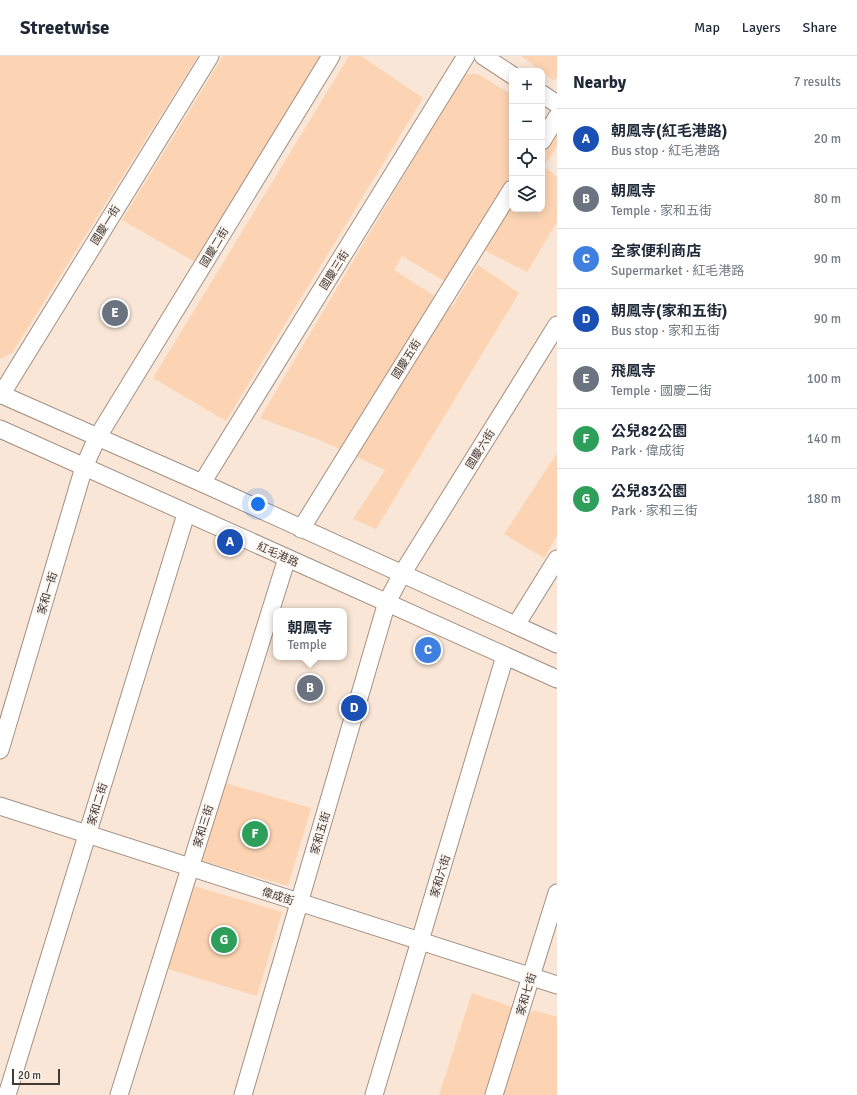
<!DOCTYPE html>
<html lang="en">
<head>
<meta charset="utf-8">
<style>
  body { margin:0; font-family:Signika,"Noto Sans TC",sans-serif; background:#f2f2f3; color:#1f2937 }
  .controls { position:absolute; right:12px; top:12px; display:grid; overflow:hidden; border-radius:8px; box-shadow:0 2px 10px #0003 }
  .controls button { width:36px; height:36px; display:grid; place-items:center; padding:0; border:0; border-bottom:1px solid #e0e1e3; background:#fff; color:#1f2937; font:20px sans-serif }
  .scale { position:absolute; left:12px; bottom:10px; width:48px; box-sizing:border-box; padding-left:4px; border:2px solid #423a35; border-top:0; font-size:11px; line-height:14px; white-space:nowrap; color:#423a35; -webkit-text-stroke:3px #fdf5ef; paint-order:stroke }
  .you { position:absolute; left:258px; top:448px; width:14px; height:14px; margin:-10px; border:3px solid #fff; border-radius:50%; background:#1a73e8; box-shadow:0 0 0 6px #1a73e833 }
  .badge { display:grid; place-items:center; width:26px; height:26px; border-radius:50%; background:#0b8043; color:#fff; font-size:13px; font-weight:700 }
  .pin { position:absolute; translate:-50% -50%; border:2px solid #fff; box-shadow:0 1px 4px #0006 }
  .popup { position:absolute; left:273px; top:552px; width:74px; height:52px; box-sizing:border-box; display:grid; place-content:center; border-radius:8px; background:#fff; filter:drop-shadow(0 1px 3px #0005); font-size:13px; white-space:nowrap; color:#747a83 }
  .popup b { font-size:15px; color:#1f2937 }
  .popup::after { content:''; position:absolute; left:50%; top:100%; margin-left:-8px; border:8px solid transparent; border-top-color:#fff }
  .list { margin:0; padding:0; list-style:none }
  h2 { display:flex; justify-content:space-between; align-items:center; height:52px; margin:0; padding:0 16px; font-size:17px }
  h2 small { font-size:13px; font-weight:400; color:#747a83 }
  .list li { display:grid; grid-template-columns:26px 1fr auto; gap:12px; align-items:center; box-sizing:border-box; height:60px; padding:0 16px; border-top:1px solid #e0e1e3 }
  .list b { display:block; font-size:15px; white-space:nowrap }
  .list p { margin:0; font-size:13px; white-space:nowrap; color:#747a83 }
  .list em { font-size:13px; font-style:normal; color:#747a83 }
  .icon { flex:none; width:22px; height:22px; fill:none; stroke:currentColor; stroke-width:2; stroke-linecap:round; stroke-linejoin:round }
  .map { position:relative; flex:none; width:557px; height:1039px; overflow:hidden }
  header { display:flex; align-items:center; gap:24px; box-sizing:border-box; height:56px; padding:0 20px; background:#fff; border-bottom:1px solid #e0e1e3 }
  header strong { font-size:19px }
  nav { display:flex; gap:22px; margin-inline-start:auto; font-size:14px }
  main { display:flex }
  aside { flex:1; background:#fff }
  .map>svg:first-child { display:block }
  .green { fill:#fcd4b3 }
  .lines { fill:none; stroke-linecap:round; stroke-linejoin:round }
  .street-casing { stroke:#a39183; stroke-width:19 }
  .street { stroke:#fff; stroke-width:17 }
  .labels { text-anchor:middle; stroke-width:4; stroke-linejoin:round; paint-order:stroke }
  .street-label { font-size:11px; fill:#423a35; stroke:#fdf5ef }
</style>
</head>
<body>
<header>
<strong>Streetwise</strong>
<nav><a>Map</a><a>Layers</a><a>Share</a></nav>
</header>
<main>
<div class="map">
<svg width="557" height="1039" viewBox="0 0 557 1039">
  <rect width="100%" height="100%" fill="#f9e6d6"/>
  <g class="green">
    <polygon points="0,0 198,0 12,297 0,303"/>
    <polygon points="223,0 324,0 200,209 122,164"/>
    <polygon points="349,0 361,0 423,42 226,365 153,322"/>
    <polygon points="521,0 557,0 557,23 553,24"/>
    <polygon points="464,18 478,18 512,39 512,153 542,153 542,58 557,67 557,90 544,110 557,121 557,166 527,216 468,186 446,226 402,200 394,214 452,251 478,209 519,237 376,473 353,463 385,414 322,385 260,362"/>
    <polygon points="557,397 557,480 544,502 504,478"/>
    <polygon points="222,726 311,752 288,830 199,804"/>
    <polygon points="190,829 282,856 257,940 165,912"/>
    <polygon points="472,937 512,951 484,1039 439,1039"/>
    <polygon points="534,954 557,961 557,1039 502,1039 527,960"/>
  </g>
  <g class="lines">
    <defs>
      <g id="street">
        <polyline points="483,0 512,19"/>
        <polyline points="542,38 557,48"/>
        <polyline points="542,85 557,61"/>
        <polyline points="0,338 202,427 557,588"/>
        <polyline points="1,339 210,0"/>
        <polyline points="0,373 557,623"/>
        <polyline points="202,427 466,0"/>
        <polyline points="301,473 512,133"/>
        <polyline points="516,569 557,503"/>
        <polyline points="0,694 84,411 97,382 331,0"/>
        <polyline points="0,750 557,929"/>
        <polyline points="7,1039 186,458"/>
        <polyline points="119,1039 287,502"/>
        <polyline points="243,1039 387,546 402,518 557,269"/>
        <polyline points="374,1039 505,600"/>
        <polyline points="494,1039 557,837"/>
      </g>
    </defs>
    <use href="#street" class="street-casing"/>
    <use href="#street" class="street"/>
  </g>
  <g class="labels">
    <g class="street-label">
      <text transform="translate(105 169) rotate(-58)" y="4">國慶一街</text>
      <text transform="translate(214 191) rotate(-59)" y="4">國慶二街</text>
      <text transform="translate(334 214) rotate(-58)" y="4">國慶三街</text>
      <text transform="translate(406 303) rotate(-58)" y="4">國慶五街</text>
      <text transform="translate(480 393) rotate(-58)" y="4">國慶六街</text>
      <text transform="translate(278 498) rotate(24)" y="4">紅毛港路</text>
      <text transform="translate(47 537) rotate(-73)" y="4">家和一街</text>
      <text transform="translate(97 748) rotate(-73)" y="4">家和二街</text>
      <text transform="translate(203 770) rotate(-73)" y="4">家和三街</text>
      <text transform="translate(320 777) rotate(-74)" y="4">家和五街</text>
      <text transform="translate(440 820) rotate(-73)" y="4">家和六街</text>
      <text transform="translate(278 840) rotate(18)" y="4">偉成街</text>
      <text transform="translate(526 938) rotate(-73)" y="4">家和七街</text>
    </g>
  </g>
</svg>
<div class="controls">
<button>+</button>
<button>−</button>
<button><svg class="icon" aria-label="locate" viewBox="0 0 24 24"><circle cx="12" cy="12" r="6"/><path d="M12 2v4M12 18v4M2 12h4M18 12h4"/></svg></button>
<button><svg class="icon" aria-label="layers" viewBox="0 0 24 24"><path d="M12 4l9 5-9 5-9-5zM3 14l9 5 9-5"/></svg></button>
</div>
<div class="scale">20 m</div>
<div class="you"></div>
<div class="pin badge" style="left:230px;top:486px;background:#1a4fb4">A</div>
<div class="pin badge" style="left:310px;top:632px;background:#6b7280">B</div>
<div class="popup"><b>朝鳳寺</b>Temple</div>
<div class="pin badge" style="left:428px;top:594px;background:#3f7fe0">C</div>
<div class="pin badge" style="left:354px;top:652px;background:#1a4fb4">D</div>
<div class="pin badge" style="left:115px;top:257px;background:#6b7280">E</div>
<div class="pin badge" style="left:255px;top:778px;background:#2e9e5b">F</div>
<div class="pin badge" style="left:224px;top:884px;background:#2e9e5b">G</div>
</div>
<aside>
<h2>Nearby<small>7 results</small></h2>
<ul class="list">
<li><span class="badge" style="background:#1a4fb4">A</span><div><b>朝鳳寺(紅毛港路)</b><p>Bus stop · 紅毛港路</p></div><em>20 m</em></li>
<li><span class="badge" style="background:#6b7280">B</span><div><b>朝鳳寺</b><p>Temple · 家和五街</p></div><em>80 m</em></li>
<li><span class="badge" style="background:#3f7fe0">C</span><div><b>全家便利商店</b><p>Supermarket · 紅毛港路</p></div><em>90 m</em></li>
<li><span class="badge" style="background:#1a4fb4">D</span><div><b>朝鳳寺(家和五街)</b><p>Bus stop · 家和五街</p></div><em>90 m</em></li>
<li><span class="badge" style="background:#6b7280">E</span><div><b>飛鳳寺</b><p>Temple · 國慶二街</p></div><em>100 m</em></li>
<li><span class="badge" style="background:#2e9e5b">F</span><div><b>公兒82公園</b><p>Park · 偉成街</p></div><em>140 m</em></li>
<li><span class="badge" style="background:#2e9e5b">G</span><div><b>公兒83公園</b><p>Park · 家和三街</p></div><em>180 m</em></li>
</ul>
</aside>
</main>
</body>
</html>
